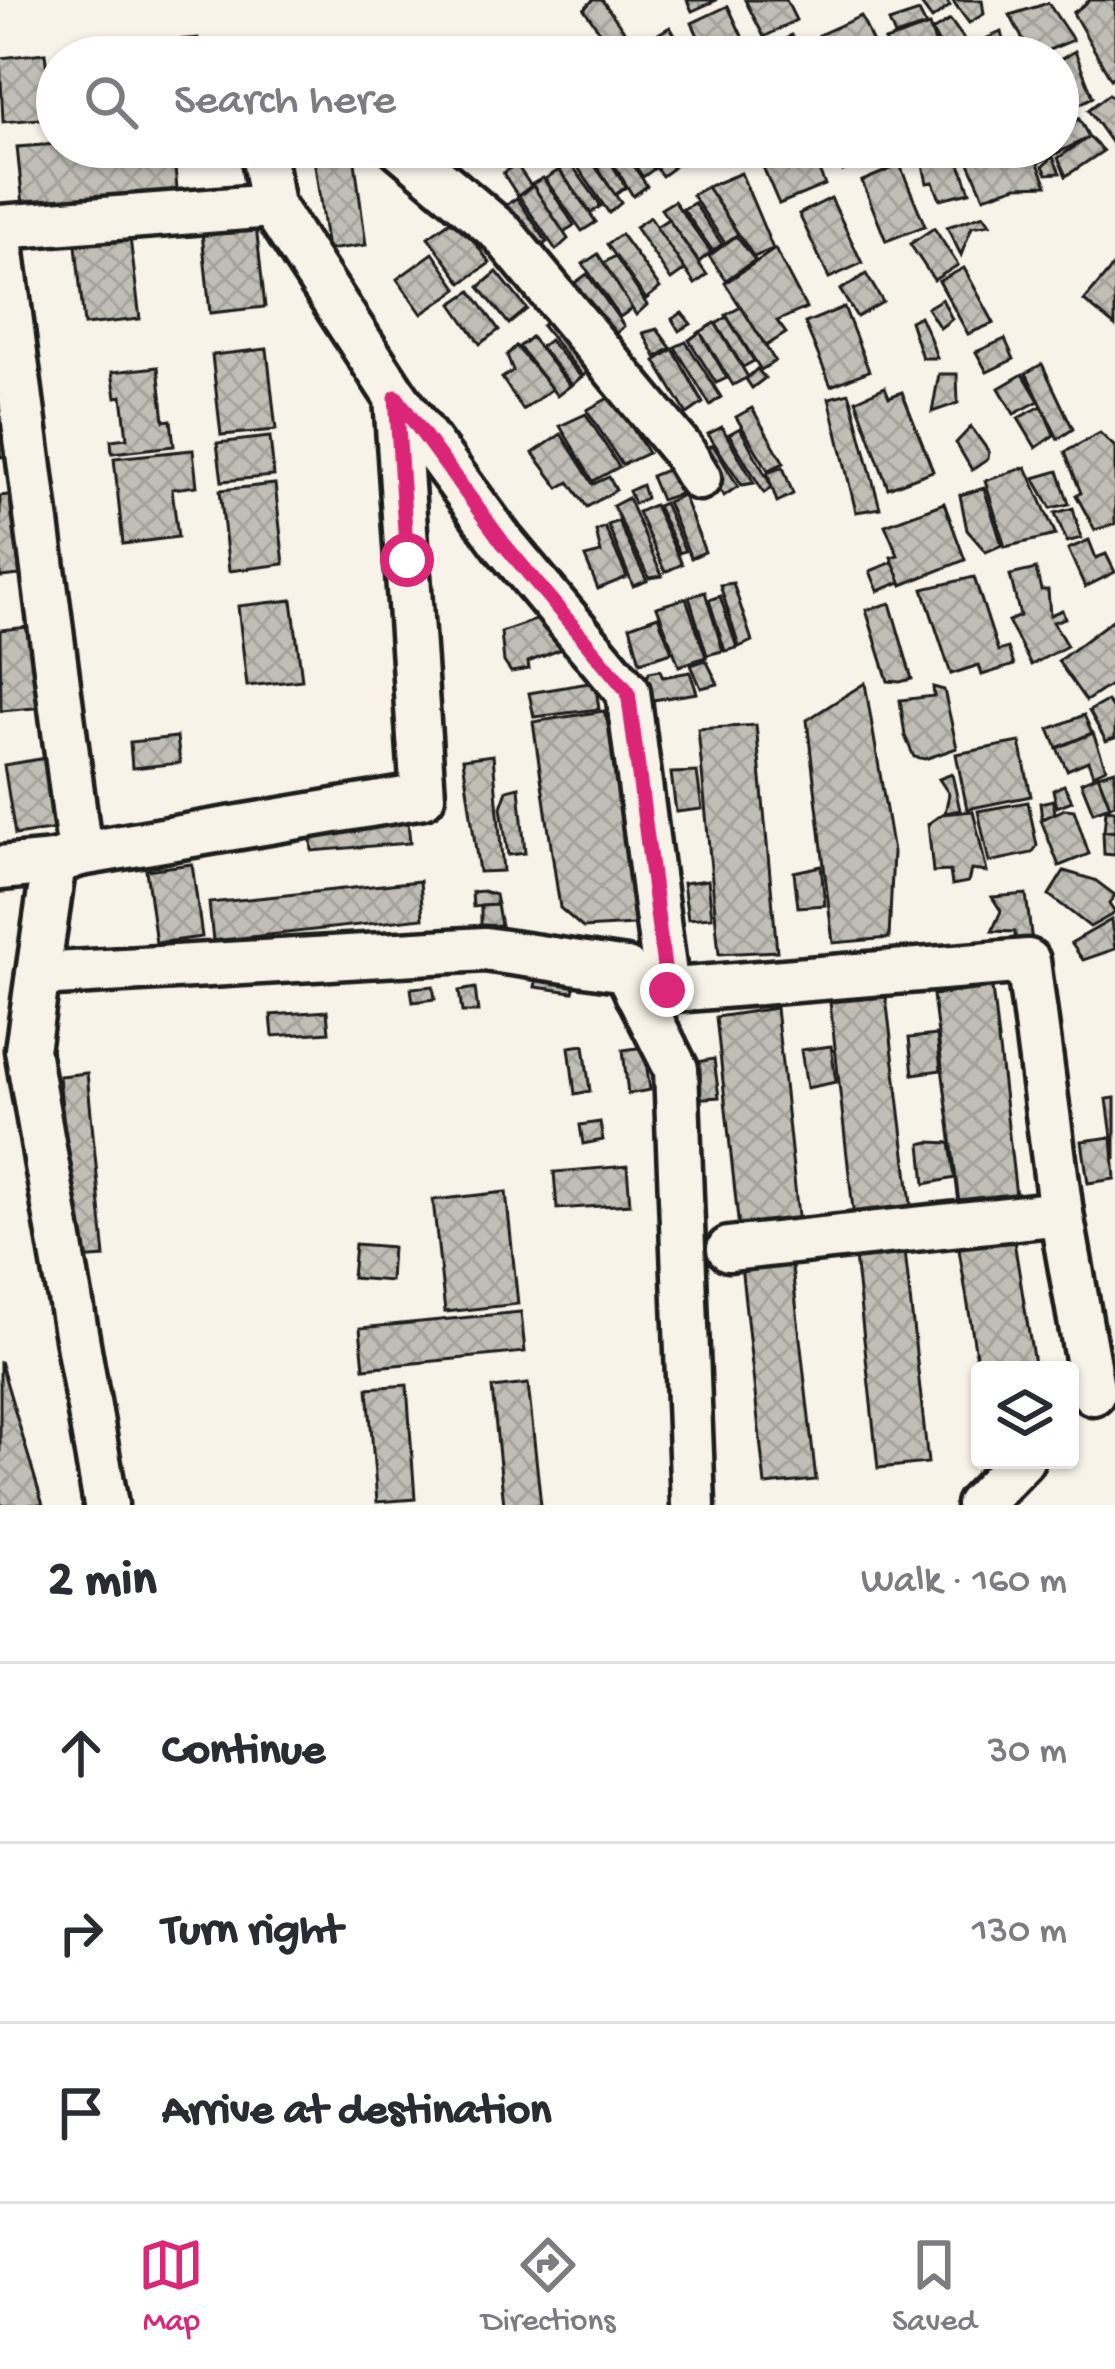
<!DOCTYPE html>
<html lang="en">
<head>
<meta charset="utf-8">
<style>
  body { margin:0; font-family:"Gochi Hand",sans-serif; background:#f7f7f7; color:#2b2b33 }
  .controls { position:absolute; right:36px; bottom:36px; display:grid; overflow:hidden; border-radius:12px; box-shadow:0 3px 9px #0004 }
  .controls button { width:108px; height:108px; display:grid; place-items:center; padding:0; border:0; border-bottom:3px solid #e1e1e2; background:#fff; color:#2b2b33; font:60px sans-serif }
  .stop { position:absolute; width:36px; height:36px; margin:-27px; border:9px solid #db2777; border-radius:50%; background:#fff }
  .stop.end { background:#db2777; border-color:#fff; box-shadow:0 3px 12px #0008 }
  .list { margin:0; padding:0; list-style:none }
  h2 { display:flex; justify-content:space-between; align-items:center; height:156px; margin:0; padding:0 48px; font-size:51px }
  h2 small { font-size:39px; font-weight:400; color:#7c7c81 }
  .list li { display:grid; grid-template-columns:78px 1fr auto; gap:36px; align-items:center; box-sizing:border-box; height:180px; padding:0 48px; border-top:3px solid #e1e1e2 }
  .list b { display:block; font-size:45px; white-space:nowrap }
  .list em { font-size:39px; font-style:normal; color:#7c7c81 }
  .icon { flex:none; width:66px; height:66px; fill:none; stroke:currentColor; stroke-width:2; stroke-linecap:round; stroke-linejoin:round }
  .map { position:relative; flex:none; width:1115px; height:1505px; overflow:hidden }
  .search { position:absolute; background:#fff; box-shadow:0 3px 9px #0004; left:36px; right:36px; top:36px; height:132px; display:flex; align-items:center; gap:30px; box-sizing:border-box; padding:0 42px; border-radius:66px; color:#7c7c81; font-size:45px }
  .sheet { height:696px; background:#fff }
  nav { display:flex; justify-content:space-around; align-items:center; box-sizing:border-box; height:168px; border-top:3px solid #e1e1e2; background:#fff; font-size:33px; color:#7c7c81 }
  nav a { display:grid; justify-items:center; gap:6px }
  nav .on { color:#db2777 }
  .map>svg:first-child { display:block }
  .building { fill:url(#building-cross-hatch); stroke:#1c1c1c; stroke-width:3 }
  .lines { fill:none; stroke-linecap:round; stroke-linejoin:round }
  .minor-casing { stroke:#1c1c1c; stroke-width:51 }
  .minor { stroke:#f7f3e8; stroke-width:42 }
  .route { stroke:#db2777; stroke-width:15 }
</style>
</head>
<body>
<div class="map">
<svg width="1115" height="1505" viewBox="0 0 1115 1505">
  <defs>
    <pattern id="building-cross-hatch" width="8" height="8" patternUnits="userSpaceOnUse" patternTransform="scale(3)"><rect width="8" height="8" fill="#c0beb5"/><path d="M0 0l8 8M0 8l8-8" fill="none" stroke="#a4a39b"/></pattern>
  </defs>
  <rect width="100%" height="100%" fill="#f7f3e8"/>
  <filter id="ink" filterUnits="userSpaceOnUse"><feTurbulence type="fractalNoise" baseFrequency=".00833" numOctaves="2"/><feDisplacementMap in="SourceGraphic" scale="24" xChannelSelector="R" yChannelSelector="G"/><feConvolveMatrix kernelMatrix="1 2 1 2 8 2 1 2 1" color-interpolation-filters="sRGB"/></filter>
  <g filter="url(#ink)">
    <g class="building">
      <polygon points="593,0 602,0 632,42 617,56 584,9"/>
      <polygon points="687,0 717,0 692,11"/>
      <polygon points="745,0 786,0 796,20 764,37"/>
      <polygon points="918,0 946,0 950,6 932,19"/>
      <polygon points="952,0 982,0 984,14 969,23"/>
      <polygon points="1090,0 1115,0 1115,76 1111,79 1073,13"/>
      <polygon points="1048,3 1073,40 1032,57 1010,15"/>
      <polygon points="728,6 749,51 708,57 692,23"/>
      <polygon points="919,12 926,26 895,36 889,22"/>
      <polygon points="861,16 879,57 829,57 819,35"/>
      <polygon points="950,20 962,36 974,57 946,57 932,31"/>
      <polygon points="929,26 940,57 891,57 885,41"/>
      <polygon points="670,27 688,57 636,57 632,49"/>
      <polygon points="1001,32 1007,57 980,57 985,39"/>
      <polygon points="599,34 615,56 581,57 574,45"/>
      <polygon points="791,35 809,57 764,57"/>
      <polygon points="198,38 200,57 151,57 150,42"/>
      <polygon points="573,46 579,57 555,55"/>
      <polygon points="1075,51 1093,97 1074,107 1058,78 1058,61"/>
      <polygon points="45,53 52,118 3,122 0,58"/>
      <polygon points="1109,94 1115,101 1115,148 1088,110"/>
      <polygon points="1079,119 1089,137 1040,162 1036,147 1058,147 1058,129"/>
      <polygon points="1089,137 1103,151 1066,176 1058,158"/>
      <polygon points="57,144 173,147 178,199 24,214 17,147"/>
      <polygon points="353,147 366,245 327,250 313,151"/>
      <polygon points="542,147 559,147 601,206 591,213"/>
      <polygon points="592,147 601,147 626,187 615,195 587,151"/>
      <polygon points="603,147 621,147 647,186 633,196"/>
      <polygon points="622,147 638,147 654,169 643,177"/>
      <polygon points="641,147 659,147 673,168 662,176"/>
      <polygon points="659,147 678,147 685,157 672,167"/>
      <polygon points="678,147 698,147 701,153 688,161"/>
      <polygon points="771,147 809,147 825,185 779,204 760,160 760,152"/>
      <polygon points="835,147 859,147 862,158 843,171"/>
      <polygon points="864,147 896,147 867,160"/>
      <polygon points="919,147 954,147 970,192 940,199 933,182 927,183"/>
      <polygon points="962,147 1031,147 1047,185 1017,186 984,197"/>
      <polygon points="585,152 621,203 609,213 573,160"/>
      <polygon points="1053,157 1060,173 1047,174 1043,166"/>
      <polygon points="516,164 531,186 518,196 503,173"/>
      <polygon points="900,165 925,226 886,241 862,181"/>
      <polygon points="559,170 596,222 582,231 545,179"/>
      <polygon points="741,173 773,249 754,257 707,187"/>
      <polygon points="543,178 574,225 564,233 532,184"/>
      <polygon points="533,186 568,239 556,250 519,196"/>
      <polygon points="707,187 738,234 725,243 692,195"/>
      <polygon points="517,198 547,242 532,252 501,208"/>
      <polygon points="831,198 862,263 829,278 799,214"/>
      <polygon points="674,201 711,252 699,262 661,209"/>
      <polygon points="694,203 722,244 713,251 683,209"/>
      <polygon points="984,215 990,224 972,227 961,255 947,227"/>
      <polygon points="456,217 490,263 462,283 428,237"/>
      <polygon points="650,217 685,270 671,280 635,227"/>
      <polygon points="668,219 707,275 695,284 656,227"/>
      <polygon points="256,226 265,307 210,313 202,233"/>
      <polygon points="934,228 958,265 934,280 910,244"/>
      <polygon points="621,234 660,288 646,299 607,244"/>
      <polygon points="736,236 755,260 726,280 709,256"/>
      <polygon points="130,238 140,319 84,325 76,245"/>
      <polygon points="775,249 806,308 777,321 786,333 766,346 725,283"/>
      <polygon points="433,253 458,289 422,314 397,279"/>
      <polygon points="598,254 633,308 620,317 583,264"/>
      <polygon points="615,256 647,305 636,315 604,263"/>
      <polygon points="1115,264 1115,326 1084,301"/>
      <polygon points="964,268 994,323 968,334 939,281"/>
      <polygon points="497,272 527,309 509,324 479,287"/>
      <polygon points="587,274 624,326 611,338 572,285"/>
      <polygon points="866,274 883,302 857,317 840,290"/>
      <polygon points="471,291 499,330 480,344 452,304"/>
      <polygon points="942,299 952,319 940,328 927,308"/>
      <polygon points="741,307 775,361 761,370 726,315"/>
      <polygon points="844,307 869,371 831,386 805,323"/>
      <polygon points="682,313 691,324 679,331 672,319"/>
      <polygon points="556,315 597,364 583,376 542,326"/>
      <polygon points="920,316 930,338 937,358 922,358 910,321"/>
      <polygon points="727,317 754,361 743,367 716,324"/>
      <polygon points="715,323 748,377 733,385 700,332"/>
      <polygon points="657,329 671,348 656,357 643,333"/>
      <polygon points="700,332 727,378 716,383 689,340"/>
      <polygon points="531,337 570,386 557,396 519,347"/>
      <polygon points="1005,339 1014,359 987,372 976,352"/>
      <polygon points="549,340 581,377 572,385 540,347"/>
      <polygon points="686,342 721,397 710,405 675,347"/>
      <polygon points="516,346 552,389 523,410 502,378 513,371 507,355"/>
      <polygon points="267,349 276,430 221,435 212,355"/>
      <polygon points="673,349 703,403 687,414 655,361"/>
      <polygon points="1042,364 1073,429 1058,439 1026,373"/>
      <polygon points="158,367 164,421 171,420 174,446 112,453 111,440 127,438 122,396 116,397 112,372"/>
      <polygon points="757,369 765,378 752,388 746,379"/>
      <polygon points="939,374 957,374 958,403 932,412"/>
      <polygon points="1023,374 1039,401 1014,414 999,388"/>
      <polygon points="0,375 17,455 0,457"/>
      <polygon points="885,387 889,397 902,392 933,471 888,488 856,400"/>
      <polygon points="849,393 852,402 880,508 856,512 829,398"/>
      <polygon points="612,396 648,453 622,465 587,410"/>
      <polygon points="1042,406 1054,435 1036,448 1018,418"/>
      <polygon points="752,408 784,463 768,470 736,417"/>
      <polygon points="586,414 619,467 593,481 560,426"/>
      <polygon points="722,427 745,467 754,483 742,485 708,434"/>
      <polygon points="971,427 989,452 988,459 972,470 956,443"/>
      <polygon points="740,428 772,487 764,493 729,434"/>
      <polygon points="1100,433 1115,447 1115,524 1095,530 1076,495 1081,493 1065,452"/>
      <polygon points="561,434 593,484 609,477 616,490 587,507 569,482 559,488 533,453"/>
      <polygon points="270,437 274,476 222,481 217,443"/>
      <polygon points="713,445 738,486 724,496 696,454"/>
      <polygon points="193,450 197,486 172,489 178,537 123,544 114,458"/>
      <polygon points="783,467 793,494 777,502 767,473"/>
      <polygon points="1026,467 1056,535 1005,547 985,481"/>
      <polygon points="671,468 682,493 661,500 651,476"/>
      <polygon points="1058,471 1069,504 1051,508 1034,478"/>
      <polygon points="275,484 284,564 229,571 220,490"/>
      <polygon points="642,485 646,498 634,504 629,491"/>
      <polygon points="984,488 1002,545 986,552 967,530 960,495"/>
      <polygon points="22,493 31,574 0,577 0,496"/>
      <polygon points="683,495 705,552 691,558 667,502"/>
      <polygon points="628,498 662,576 649,578 613,506"/>
      <polygon points="664,503 685,551 679,553 657,506"/>
      <polygon points="944,503 965,560 902,585 891,557 898,555 885,525"/>
      <polygon points="654,505 682,564 665,572 638,512"/>
      <polygon points="1073,508 1081,538 1067,542 1055,513"/>
      <polygon points="618,521 647,581 633,586 608,525"/>
      <polygon points="605,527 627,577 598,589 585,557 601,553 596,531"/>
      <polygon points="1089,540 1096,558 1106,554 1115,572 1085,587 1068,549"/>
      <polygon points="893,562 901,582 878,591 870,571"/>
      <polygon points="1036,569 1041,590 1048,590 1050,615 1062,610 1065,618 1053,622 1067,646 1031,665 1008,621 1020,616 1010,575"/>
      <polygon points="974,577 998,651 1008,648 1014,665 982,675 979,665 951,674 923,589"/>
      <polygon points="733,583 752,641 739,647 720,585"/>
      <polygon points="705,592 723,651 707,655 689,597"/>
      <polygon points="720,596 737,648 725,651 709,600"/>
      <polygon points="686,598 706,657 679,666 657,607"/>
      <polygon points="292,600 302,680 247,686 238,606"/>
      <polygon points="890,603 912,679 900,682 888,681 866,610"/>
      <polygon points="550,615 580,642 528,662 529,669 511,672 504,662 501,632"/>
      <polygon points="658,616 672,652 640,662 630,626"/>
      <polygon points="1115,618 1115,682 1086,701 1058,661"/>
      <polygon points="47,625 56,706 1,711 0,630"/>
      <polygon points="706,660 718,684 701,688 691,665"/>
      <polygon points="660,670 663,677 690,672 697,693 653,700 647,679 649,672"/>
      <polygon points="595,682 599,709 534,717 529,693"/>
      <polygon points="865,683 893,852 889,938 833,943 807,720"/>
      <polygon points="933,687 944,690 957,748 925,759 914,757 905,736 900,700 934,696"/>
      <polygon points="1107,701 1115,713 1115,738 1106,741 1089,711"/>
      <polygon points="604,711 624,776 649,924 583,928 560,908 533,722"/>
      <polygon points="1084,715 1092,733 1057,748 1049,729"/>
      <polygon points="756,725 777,951 719,954 698,729"/>
      <polygon points="1093,733 1106,768 1093,774 1088,761 1067,770 1057,748"/>
      <polygon points="177,737 180,763 132,768 130,742"/>
      <polygon points="1020,742 1031,796 967,809 956,754"/>
      <polygon points="493,755 503,871 479,872 463,759"/>
      <polygon points="46,758 57,829 15,835 4,765"/>
      <polygon points="1115,770 1115,804 1110,806 1098,775"/>
      <polygon points="697,772 702,809 676,812 671,773"/>
      <polygon points="952,774 960,810 945,813 949,794 939,779"/>
      <polygon points="1098,775 1110,806 1093,812 1081,782"/>
      <polygon points="1064,785 1072,801 1057,807 1053,790"/>
      <polygon points="519,787 525,853 508,855 501,807 507,790"/>
      <polygon points="1053,800 1055,813 1042,819 1040,803"/>
      <polygon points="1028,802 1037,846 1032,853 989,862 978,811"/>
      <polygon points="1065,809 1074,810 1089,854 1059,866 1041,820"/>
      <polygon points="1106,809 1115,810 1115,831 1104,832"/>
      <polygon points="407,811 410,843 312,851 309,819"/>
      <polygon points="973,811 987,872 971,870 968,882 952,885 950,871 933,872 928,824 942,814"/>
      <polygon points="1103,832 1115,832 1115,855 1104,854"/>
      <polygon points="192,864 202,937 156,943 146,870"/>
      <polygon points="821,866 825,905 798,907 794,872"/>
      <polygon points="1064,871 1095,880 1115,895 1109,904 1115,913 1090,927 1049,895"/>
      <polygon points="708,880 712,917 688,919 683,883"/>
      <polygon points="420,881 423,918 213,941 209,903"/>
      <polygon points="483,891 495,895 497,905 473,907 472,892"/>
      <polygon points="1026,894 1032,942 1015,943 1015,932 992,931 1001,911 992,897"/>
      <polygon points="497,905 501,925 481,926 481,906"/>
      <polygon points="1111,920 1115,949 1083,960 1071,943"/>
      <polygon points="539,965 578,972 573,992 535,987"/>
      <polygon points="433,986 435,999 413,1002 411,988"/>
      <polygon points="475,988 478,1012 462,1012 459,991"/>
      <polygon points="992,988 1018,1213 961,1219 933,995"/>
      <polygon points="886,997 913,1220 855,1228 830,1002"/>
      <polygon points="776,1008 800,1235 740,1238 716,1017"/>
      <polygon points="327,1011 329,1032 273,1036 271,1015"/>
      <polygon points="937,1035 941,1070 913,1074 909,1038"/>
      <polygon points="584,1045 590,1091 575,1094 569,1047"/>
      <polygon points="831,1046 836,1082 807,1088 801,1050"/>
      <polygon points="644,1047 650,1090 628,1094 623,1050"/>
      <polygon points="714,1059 719,1097 692,1099 691,1063"/>
      <polygon points="87,1073 105,1257 77,1259 59,1076"/>
      <polygon points="1115,1098 1115,1159 1107,1099"/>
      <polygon points="600,1122 603,1140 583,1144 580,1125"/>
      <polygon points="1112,1137 1115,1179 1088,1183 1082,1141"/>
      <polygon points="929,1142 950,1143 955,1178 925,1184 921,1144"/>
      <polygon points="627,1166 630,1204 557,1209 554,1172"/>
      <polygon points="506,1192 518,1304 445,1312 433,1200"/>
      <polygon points="1012,1229 1035,1370 980,1370 980,1380 957,1237"/>
      <polygon points="904,1242 928,1463 878,1468 854,1247"/>
      <polygon points="355,1244 392,1247 390,1281 352,1278"/>
      <polygon points="791,1259 816,1480 765,1485 741,1265"/>
      <polygon points="521,1312 525,1352 364,1368 360,1328"/>
      <polygon points="0,1361 43,1505 0,1505"/>
      <polygon points="528,1384 541,1505 504,1505 492,1388"/>
      <polygon points="407,1385 415,1499 377,1502 368,1388"/>
    </g>
    <g class="lines">
      <defs>
        <g id="minor">
          <polyline points="262,147 272,206"/>
          <polyline points="400,147 502,233 682,450 699,478"/>
          <polyline points="0,227 272,206 396,397 423,796 80,854 54,863"/>
          <polyline points="0,237 80,854"/>
          <polyline points="396,397 503,543 628,692 667,990"/>
          <polyline points="0,868 54,863 27,1050 106,1505"/>
          <polyline points="38,975 485,949 626,970 676,1069 693,1505"/>
          <polyline points="637,993 1028,961 1061,1213 1093,1393"/>
          <polyline points="729,1249 1061,1213"/>
          <polyline points="978,1505 1022,1460"/>
        </g>
      </defs>
      <use href="#minor" class="minor-casing"/>
      <use href="#minor" class="minor"/>
    </g>
  </g>
  <g class="lines" filter="url(#ink)">
    <polyline class="route" points="407,560 396,397 503,543 628,692 667,990"/>
  </g>
</svg>
<div class="controls">
<button><svg class="icon" aria-label="layers" viewBox="0 0 24 24"><path d="M12 4l9 5-9 5-9-5zM3 14l9 5 9-5"/></svg></button>
</div>
<div class="stop" style="left:407px;top:560px"></div>
<div class="stop end" style="left:667px;top:990px"></div>
<div class="search"><svg class="icon" aria-label="search" viewBox="0 0 24 24"><circle cx="10" cy="10" r="6"/><path d="M15 15l6 6"/></svg>Search here</div>
</div>
<section class="sheet">
<h2>2 min<small>Walk · 160 m</small></h2>
<ul class="list">
<li><svg class="icon" aria-label="ahead" viewBox="0 0 24 24"><path d="M12 20V5M6 11l6-6 6 6"/></svg><div><b>Continue</b></div><em>30 m</em></li>
<li><svg class="icon" aria-label="right" viewBox="0 0 24 24"><path d="M7 20v-9h11M14 6l5 5-5 5"/></svg><div><b>Turn right</b></div><em>130 m</em></li>
<li><svg class="icon" aria-label="arrive" viewBox="0 0 24 24"><path d="M6 21V4h12l-3 4 3 4H6"/></svg><div><b>Arrive at destination</b></div></li>
</ul>
</section>
<nav>
<a class="on"><svg class="icon" aria-label="map" viewBox="0 0 24 24"><path d="M3 6l6-2 6 2 6-2v14l-6 2-6-2-6 2zM9 4v14M15 6v14"/></svg>Map</a>
<a><svg class="icon" aria-label="directions" viewBox="0 0 24 24"><path d="M12 3l9 9-9 9-9-9zM9 14v-3h6M13 9l2 2-2 2"/></svg>Directions</a>
<a><svg class="icon" aria-label="saved" viewBox="0 0 24 24"><path d="M7 4h10v16l-5-4-5 4z"/></svg>Saved</a>
</nav>
</body>
</html>
